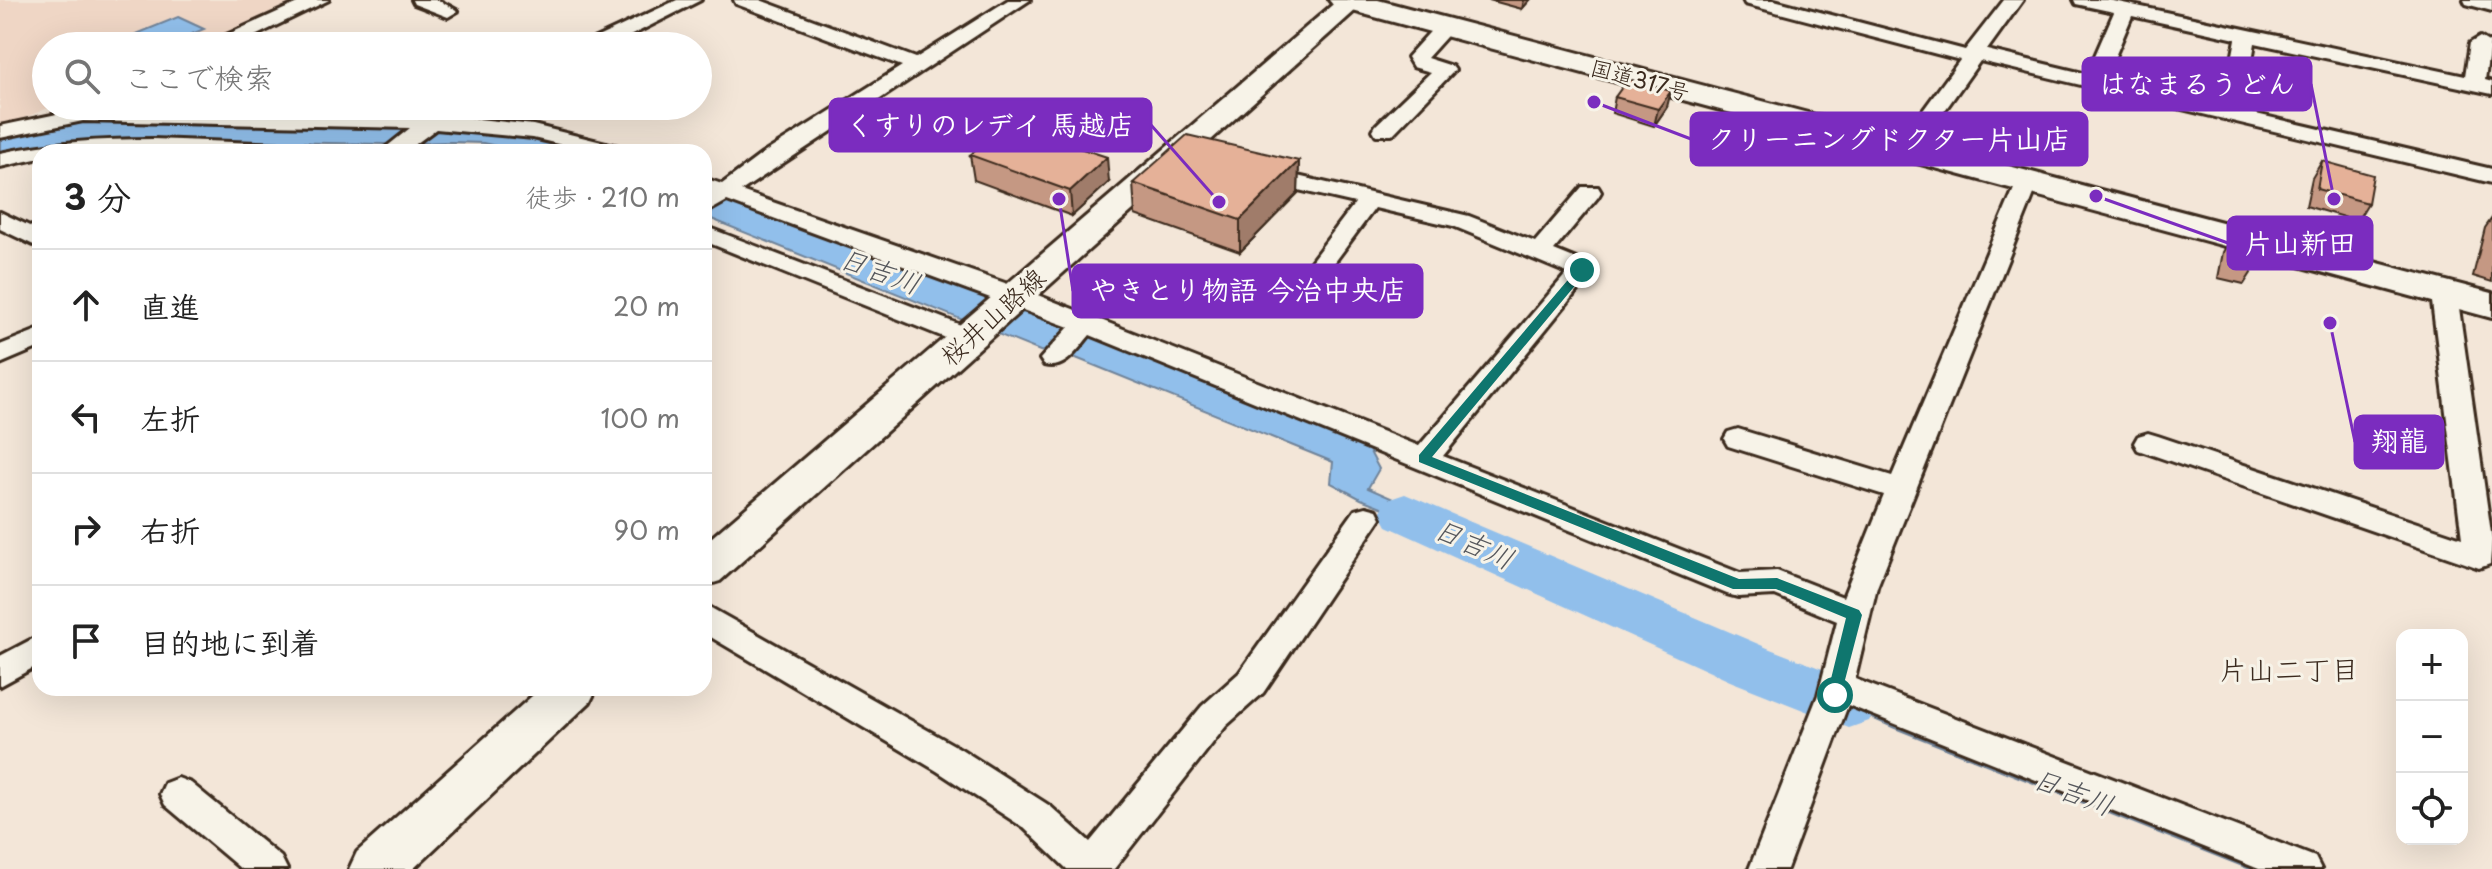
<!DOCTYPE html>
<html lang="ja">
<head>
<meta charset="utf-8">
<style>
  body { margin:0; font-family:"Playpen Sans","Klee One",sans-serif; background:#f2f2f2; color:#222 }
  .controls { position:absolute; right:24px; bottom:24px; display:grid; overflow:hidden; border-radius:16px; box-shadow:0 8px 32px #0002 }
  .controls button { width:72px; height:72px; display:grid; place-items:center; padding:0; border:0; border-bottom:2px solid #e0e0e0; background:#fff; color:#222; font:40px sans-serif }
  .stop { position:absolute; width:24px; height:24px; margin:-18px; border:6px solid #0f766e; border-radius:50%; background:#fff }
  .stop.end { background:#0f766e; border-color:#fff; box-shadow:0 2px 8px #0008 }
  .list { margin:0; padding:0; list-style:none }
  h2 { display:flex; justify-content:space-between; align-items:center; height:104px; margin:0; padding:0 32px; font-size:34px }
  h2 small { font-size:26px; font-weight:400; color:#767676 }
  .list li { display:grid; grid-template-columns:52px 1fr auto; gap:24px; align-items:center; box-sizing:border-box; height:112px; padding:0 32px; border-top:2px solid #e0e0e0 }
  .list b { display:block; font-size:30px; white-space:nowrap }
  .list em { font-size:26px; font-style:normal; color:#767676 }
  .icon { flex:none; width:44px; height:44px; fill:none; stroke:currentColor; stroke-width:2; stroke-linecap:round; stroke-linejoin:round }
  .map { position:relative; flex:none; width:2492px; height:869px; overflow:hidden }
  .search { position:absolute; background:#fff; box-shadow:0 8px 32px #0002; left:32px; top:32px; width:680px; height:88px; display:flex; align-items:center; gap:20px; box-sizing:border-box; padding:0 28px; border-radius:44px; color:#767676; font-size:30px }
  .panel { position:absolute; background:#fff; box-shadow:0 8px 32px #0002; left:32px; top:144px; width:680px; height:552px; border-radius:24px }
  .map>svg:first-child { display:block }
  .built { fill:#efd6c5 }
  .water { fill:#91bfeb; stroke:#6f8399; stroke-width:2 }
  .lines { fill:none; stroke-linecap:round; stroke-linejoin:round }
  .river { fill:#91bfeb; fill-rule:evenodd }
  .minor-casing { stroke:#3b2a1e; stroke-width:6 }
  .secondary-casing { stroke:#3b2a1e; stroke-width:6 }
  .trunk-casing { stroke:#3b2a1e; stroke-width:6 }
  .minor { fill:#f7f3e8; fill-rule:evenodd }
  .secondary { fill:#f7f3e8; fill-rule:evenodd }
  .trunk { fill:#f7f3e8; fill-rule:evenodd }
  .wall { fill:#c59883; stroke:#3b2a1e; stroke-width:2 }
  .shaded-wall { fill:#a07c6a; stroke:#3b2a1e; stroke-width:2 }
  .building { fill:#e5b198; stroke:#3b2a1e; stroke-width:2 }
  .route { fill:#0f766e }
  .labels { text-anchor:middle; stroke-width:6; stroke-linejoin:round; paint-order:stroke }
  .far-street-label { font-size:22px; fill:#3b2a1e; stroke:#f7f3e8 }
  .street-label { font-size:26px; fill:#3b2a1e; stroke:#f7f3e8 }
  .water-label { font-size:28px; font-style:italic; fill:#55575c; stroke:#f7f3e8 }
  .neighbourhood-label { font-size:28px; fill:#3b2a1e; stroke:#f7f3e8 }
  .leader { fill:none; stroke:#7b2cbf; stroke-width:3 }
  .callout-dot { fill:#7b2cbf; stroke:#f7f3e8; stroke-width:3 }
  .callout { fill:#7b2cbf; stroke:#7b2cbf; stroke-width:3 }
  .callout-label { font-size:28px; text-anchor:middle; font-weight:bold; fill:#fff }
</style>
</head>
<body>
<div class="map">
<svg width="2492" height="869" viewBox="0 0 2492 869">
  <rect width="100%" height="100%" fill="#f3e6d8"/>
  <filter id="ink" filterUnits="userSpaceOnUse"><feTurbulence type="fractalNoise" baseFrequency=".0125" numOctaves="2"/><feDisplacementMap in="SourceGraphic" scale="16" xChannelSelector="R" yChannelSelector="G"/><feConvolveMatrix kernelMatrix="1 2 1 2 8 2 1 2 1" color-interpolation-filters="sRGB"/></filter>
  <g filter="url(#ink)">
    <polygon class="built" points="0,0 311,0 199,46 46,46 46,106 53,106 0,128"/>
    <g class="water">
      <polygon points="178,17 204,29 163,46 107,46"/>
      <polygon points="98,120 410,125 532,135 598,152 524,152 483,143 451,142 384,144 101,139 29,147 0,155 0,135"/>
      <polygon points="704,190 1067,324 1367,446 1379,469 1368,488 1869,708 2276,869 2250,869 1895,728 1458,537 1361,499 1331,483 1333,462 1076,358 1040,351 704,216"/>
    </g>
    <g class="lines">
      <polygon class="river" points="1405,494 1770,649 1869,687 1878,704 1869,721 1849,728 1730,681 1387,526 1380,513 1387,500"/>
      <defs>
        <g id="minor">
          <polygon points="304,0 329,0 234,46 208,46 211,42"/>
          <polygon points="412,0 438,0 458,11 448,17 414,4"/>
          <polygon points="677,0 701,0 610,46 584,46 587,42"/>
          <path d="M734,0H760L916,58L1008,0H1030L741,191L1025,290L1419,446L1567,273L1453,226L1375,208L1329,270H1311L1308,265L1355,203L1255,180L1252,175L1255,170L1263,168L1469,216L1535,242L1582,187H1598L1601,192L1598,197L1554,250L1591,265L1594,270L1443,456L1740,573L1777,571L1843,597L1884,495L1728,446L1724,439L1728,432L1738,429L1892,476L2016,184L2019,179H2035L2038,184L1877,587L1855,679L2315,857L2321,869H2259L1848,705L1787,869H1749L1818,695L1837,621L1775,595L1738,597L1727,594L1090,335C1077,350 1065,371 1044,365L1040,359L1069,327L727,201L704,214V196L707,194L704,193V178L722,184L762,154L902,66L736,4Z"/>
          <path d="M1743,0H1774L1965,50L2004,0H2023L1987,50L2087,74L2114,12L2076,4L2074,0H2109L2465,76L2470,43L2480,37L2490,43L2485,80L2492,82V94L2255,43L2243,111L2492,169V183L1980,61L1913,155L1905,157L1894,150L1960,60L1745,4ZM2132,16L2236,39L2223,106L2106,78Z"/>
          <polygon points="2464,0 2492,0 2492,11 2466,4"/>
          <polygon points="1445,21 1455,27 1427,58 1452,66 1455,70 1392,135 1376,135 1373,130 1376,125 1431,72 1413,67 1407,57 1438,23"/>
          <polygon points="81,106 427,116 435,114 533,125 622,147 625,152 592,152 533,138 436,129 405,152 380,152 410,128 83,121 0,138 0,126 76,110"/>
          <path d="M153,139L308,145L319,152H40V158L0,167V153C51,142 101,139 153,139Z"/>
          <polygon points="0,212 40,231 40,248 0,229"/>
          <polygon points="704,226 979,332 983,338 979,344 970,346 961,344 704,241"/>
          <polygon points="2444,286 2453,289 2457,294 2492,540 2490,564 2479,568 2468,564 2138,450 2134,443 2138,436 2148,433 2158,436 2462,538 2431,294 2435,289"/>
          <polygon points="40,329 40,347 0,364 0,345"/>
          <polygon points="1366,507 1377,510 1381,518 1263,693 1226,726 1114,869 1067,869 1024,828 937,771 704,633 704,604 961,749 1050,806 1090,842 1202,706 1239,673 1355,510"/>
          <polygon points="40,635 40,664 0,686 0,656"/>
          <polygon points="178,778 191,783 281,857 287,869 241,869 165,805 160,794 165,783"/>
        </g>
        <g id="secondary">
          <polygon points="1338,0 1367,0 720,581 704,586 704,544"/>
          <polygon points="541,688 597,688 590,702 413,869 349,869 357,852"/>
        </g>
        <polygon id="trunk" points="1329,0 1378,0 2492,293 2492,318 1334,6"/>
      </defs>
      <use href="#minor" class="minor-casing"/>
      <use href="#secondary" class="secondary-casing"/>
      <use href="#trunk" class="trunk-casing"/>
      <use href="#minor" class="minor"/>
      <use href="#secondary" class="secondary"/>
      <use href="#trunk" class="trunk"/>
    </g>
    <g class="wall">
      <polygon points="1489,0 1530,0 1522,9"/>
      <polygon points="1615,97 1667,107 1654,126 1612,113"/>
      <polygon points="970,155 1109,182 1072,216 974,180"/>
      <polygon points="1299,161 1298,193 1240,252 1135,215 1133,183"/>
      <polygon points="2322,161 2368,203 2357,221 2306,206 2312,178"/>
      <polygon points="2492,218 2492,282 2473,276 2485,228"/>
      <polygon points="2233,235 2255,267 2244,284 2218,278 2223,252"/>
    </g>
    <g class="shaded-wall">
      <polygon points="1524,0 1530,0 1522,9"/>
      <polygon points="1671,91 1667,107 1654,126 1658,109"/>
      <polygon points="1107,157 1109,182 1072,216 1070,191"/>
      <polygon points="1299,161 1298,193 1240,252 1240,220"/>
    </g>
    <g class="building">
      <polygon points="1628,79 1671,91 1658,109 1615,97"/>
      <polygon points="1009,125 1107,157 1070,191 970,155"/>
      <polygon points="1187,135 1299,161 1240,220 1133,183"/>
      <polygon points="2322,161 2373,175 2368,203 2317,189"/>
    </g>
  </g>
  <polygon class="route" points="1578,268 1588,270 1432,457 1739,579 1777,578 1859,610 1862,615 1840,699 1835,701 1827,695 1846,618 1776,589 1733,589 1419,462 1419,455"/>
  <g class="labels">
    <g class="far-street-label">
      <text transform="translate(1640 80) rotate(15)" y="8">国道317号</text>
    </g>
    <g class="street-label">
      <text transform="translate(993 317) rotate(-42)" y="9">桜井山路線</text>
    </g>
    <g class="water-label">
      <text transform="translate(880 271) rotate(20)" y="10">日吉川</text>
      <text transform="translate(1474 544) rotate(24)" y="10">日吉川</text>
      <text transform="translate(2073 792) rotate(21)" y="10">日吉川</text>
    </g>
    <g class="neighbourhood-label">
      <text x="2289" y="680">片山二丁目</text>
    </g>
  </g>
  <path class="leader" d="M2334 199L2311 84M1219 202L1151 125M1594 102L1691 139M2096 196L2228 243M1059 199L1073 291M2330 323L2355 442"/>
  <g class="callout-dot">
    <circle cx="2334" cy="199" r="8"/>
    <circle cx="1219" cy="202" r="8"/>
    <circle cx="1594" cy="102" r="8"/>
    <circle cx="2096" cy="196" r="8"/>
    <circle cx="1059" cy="199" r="8"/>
    <circle cx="2330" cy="323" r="8"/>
  </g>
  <g class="callout">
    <rect x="2083" y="58" width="228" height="52" rx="8"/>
    <rect x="830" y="99" width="321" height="52" rx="8"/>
    <rect x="1691" y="113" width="396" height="52" rx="8"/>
    <rect x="2228" y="217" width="144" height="52" rx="8"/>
    <rect x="1073" y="265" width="349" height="52" rx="8"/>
    <rect x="2355" y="416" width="88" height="52" rx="8"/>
  </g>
  <g class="callout-label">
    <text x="2197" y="94">はなまるうどん</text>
    <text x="990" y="135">くすりのレデイ 馬越店</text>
    <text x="1889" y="149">クリーニングドクター片山店</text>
    <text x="2300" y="253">片山新田</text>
    <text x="1248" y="300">やきとり物語 今治中央店</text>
    <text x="2399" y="451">翔龍</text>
  </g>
</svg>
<div class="controls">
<button>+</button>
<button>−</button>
<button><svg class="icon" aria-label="locate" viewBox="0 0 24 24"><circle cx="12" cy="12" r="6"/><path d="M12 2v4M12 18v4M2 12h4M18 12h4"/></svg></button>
</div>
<div class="stop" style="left:1835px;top:695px"></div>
<div class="stop end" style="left:1582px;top:270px"></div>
<div class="search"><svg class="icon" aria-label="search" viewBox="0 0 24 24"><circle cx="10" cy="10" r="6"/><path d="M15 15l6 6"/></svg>ここで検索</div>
<section class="panel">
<h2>3 分<small>徒歩 · 210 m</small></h2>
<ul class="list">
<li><svg class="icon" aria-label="ahead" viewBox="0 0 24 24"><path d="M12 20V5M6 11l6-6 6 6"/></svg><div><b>直進</b></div><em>20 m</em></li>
<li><svg class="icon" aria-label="left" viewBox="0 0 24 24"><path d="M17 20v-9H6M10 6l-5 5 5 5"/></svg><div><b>左折</b></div><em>100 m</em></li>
<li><svg class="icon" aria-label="right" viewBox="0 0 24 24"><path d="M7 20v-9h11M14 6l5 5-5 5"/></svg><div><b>右折</b></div><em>90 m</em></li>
<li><svg class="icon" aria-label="arrive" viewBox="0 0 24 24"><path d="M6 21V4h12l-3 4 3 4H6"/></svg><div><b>目的地に到着</b></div></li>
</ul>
</section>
</div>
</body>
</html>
